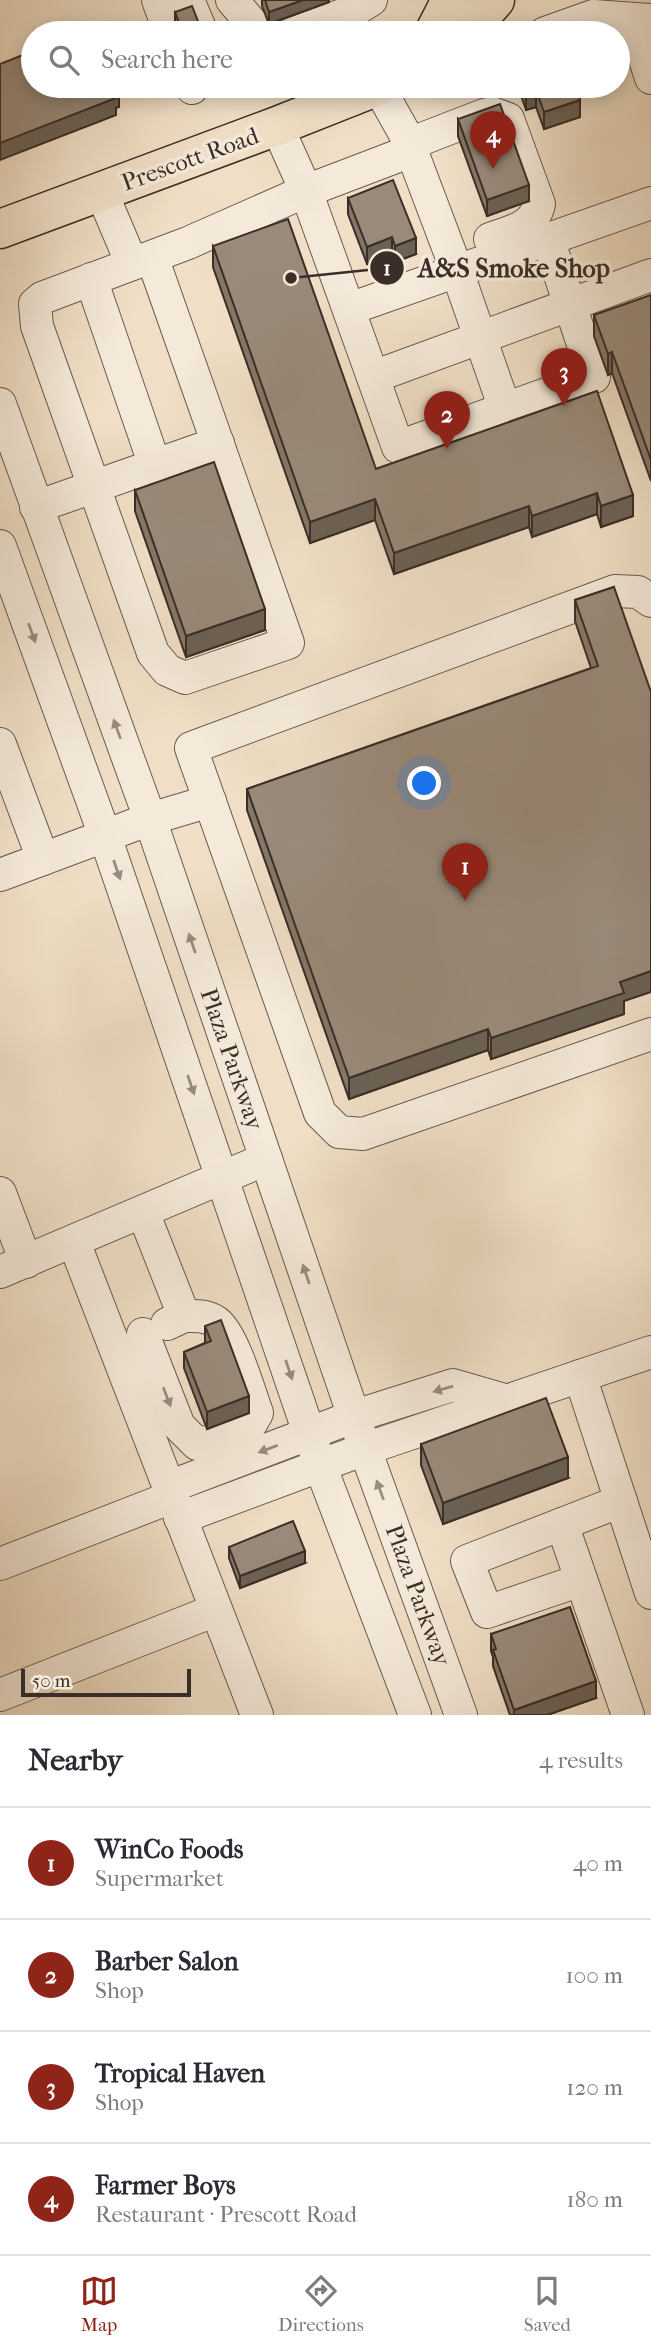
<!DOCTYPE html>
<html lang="en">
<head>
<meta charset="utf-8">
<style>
  body { margin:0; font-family:"IM FELL French Canon",serif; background:#f7f7f7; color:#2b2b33 }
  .scale { position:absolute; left:21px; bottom:18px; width:170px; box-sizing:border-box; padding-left:7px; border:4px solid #3b2d27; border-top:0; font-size:19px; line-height:24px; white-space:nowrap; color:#3b2d27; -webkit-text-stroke:5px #f5eada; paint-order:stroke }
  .you { position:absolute; left:425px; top:784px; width:24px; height:24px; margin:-18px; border:5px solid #fff; border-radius:50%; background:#1a73e8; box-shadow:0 0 0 10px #1a73e833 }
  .badge { display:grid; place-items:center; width:46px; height:46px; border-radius:50%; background:#8f2418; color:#fff; font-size:23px; font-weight:700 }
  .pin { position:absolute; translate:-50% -58px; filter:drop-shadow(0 2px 4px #0008) }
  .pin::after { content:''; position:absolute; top:37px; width:24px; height:21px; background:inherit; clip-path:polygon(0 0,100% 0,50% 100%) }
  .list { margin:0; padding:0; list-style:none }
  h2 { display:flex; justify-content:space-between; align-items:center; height:91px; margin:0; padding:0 28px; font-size:30px }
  h2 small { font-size:23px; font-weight:400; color:#7c7c81 }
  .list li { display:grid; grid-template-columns:46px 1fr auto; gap:21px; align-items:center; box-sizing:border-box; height:112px; padding:0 28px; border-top:2px solid #e1e1e2 }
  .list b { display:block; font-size:26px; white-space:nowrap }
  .list p { margin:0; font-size:23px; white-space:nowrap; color:#7c7c81 }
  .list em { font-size:23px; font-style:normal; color:#7c7c81 }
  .icon { flex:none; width:38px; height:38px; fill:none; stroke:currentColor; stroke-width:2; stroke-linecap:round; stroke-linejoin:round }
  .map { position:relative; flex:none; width:651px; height:1715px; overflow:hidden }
  .search { position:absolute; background:#fff; box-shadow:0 4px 18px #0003; left:21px; right:21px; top:21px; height:77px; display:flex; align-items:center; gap:18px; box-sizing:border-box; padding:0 24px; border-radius:38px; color:#7c7c81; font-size:26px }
  .sheet { height:539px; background:#fff }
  nav { display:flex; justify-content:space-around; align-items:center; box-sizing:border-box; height:98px; border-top:2px solid #e1e1e2; background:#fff; font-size:19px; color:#7c7c81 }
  nav a { display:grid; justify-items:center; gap:4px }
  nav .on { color:#8f2418 }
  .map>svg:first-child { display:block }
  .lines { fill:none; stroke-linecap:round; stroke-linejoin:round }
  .minor-casing { stroke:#685a4f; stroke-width:34 }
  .major-casing { stroke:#3b2d27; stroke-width:41 }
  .minor { stroke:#f5eada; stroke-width:32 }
  .major { stroke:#f0dfc6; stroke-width:38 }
  .wall { fill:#847769; stroke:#3b2d27; stroke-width:2 }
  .shaded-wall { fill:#6b6155; stroke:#3b2d27; stroke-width:2 }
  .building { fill:#998a7a; stroke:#3b2d27; stroke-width:2 }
  .oneway { fill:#988c80 }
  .labels { text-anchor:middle; stroke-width:7; stroke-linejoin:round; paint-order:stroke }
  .street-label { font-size:24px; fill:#3b2d27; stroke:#f5eada }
  .leader { fill:none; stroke:#3b2d27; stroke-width:2.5 }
  .callout-dot { fill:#3b2d27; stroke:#f5eada; stroke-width:2.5 }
  .mark-label { font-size:21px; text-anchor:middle; font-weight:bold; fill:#fff }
  .callout-label { font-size:26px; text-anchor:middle; font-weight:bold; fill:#3b2d27; stroke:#f5eada; stroke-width:7; stroke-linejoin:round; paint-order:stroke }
</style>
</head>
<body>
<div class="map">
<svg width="651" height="1715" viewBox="0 0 651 1715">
  <rect width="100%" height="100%" fill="#f0dfc6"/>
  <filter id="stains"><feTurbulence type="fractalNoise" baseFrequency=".00286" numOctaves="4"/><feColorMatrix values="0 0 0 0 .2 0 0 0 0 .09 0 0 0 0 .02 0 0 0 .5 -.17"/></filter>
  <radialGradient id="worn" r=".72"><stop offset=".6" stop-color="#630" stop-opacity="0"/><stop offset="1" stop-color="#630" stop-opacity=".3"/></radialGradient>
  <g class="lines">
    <defs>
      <g id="minor">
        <polyline points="158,0 170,33"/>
        <polyline points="188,0 202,33"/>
        <polyline points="232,0 260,33"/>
        <polyline points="632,19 651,78"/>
        <polyline points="293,33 353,11 371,0"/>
        <polyline points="545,33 593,16 651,20"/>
        <polyline points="191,86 192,88"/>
        <polyline points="378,86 406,136 457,271 505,409"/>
        <polyline points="277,126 306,191 398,447 594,377 548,239"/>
        <path d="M409,144L484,115L492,113L508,119L539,204C534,228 511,231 490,239"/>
        <polyline points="101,191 132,264"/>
        <polyline points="152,257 288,643 185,678 167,670 153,653 37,326 35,304 42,298 188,243 306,191 411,151"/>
        <polyline points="91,279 155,466"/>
        <polyline points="349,309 651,203"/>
        <polyline points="373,377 651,275"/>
        <polyline points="0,404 150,819 365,1449 461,1715"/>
        <polyline points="36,507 218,443"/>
        <polyline points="0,546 105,836 320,1465 415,1715"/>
        <polyline points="651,601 638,592 615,591 191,748 320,1113 339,1132 363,1134 651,1034"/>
        <polyline points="0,744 43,859"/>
        <polyline points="0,875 150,819 210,801"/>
        <polyline points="0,1193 26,1262"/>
        <polyline points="143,1212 184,1316 167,1324"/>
        <polyline points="74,1242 257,1715"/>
        <polyline points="0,1272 266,1159"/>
        <path d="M143,1334L179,1426L197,1444L212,1441L249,1427L257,1413C249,1391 233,1334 216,1322C206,1315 196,1316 184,1316"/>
        <polyline points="580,1376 651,1593"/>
        <polyline points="169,1487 355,1416 453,1385 508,1401"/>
        <polyline points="180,1518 365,1449 651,1352"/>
        <polyline points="562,1524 628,1715"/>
        <polyline points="0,1564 172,1497"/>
        <polyline points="581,1580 487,1612 467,1561 621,1501"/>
        <polyline points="0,1695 216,1610"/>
      </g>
      <g id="major">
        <polyline points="434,33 451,0"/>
        <polyline points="459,33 473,25 495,0"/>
        <polyline points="0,229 277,126 378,86"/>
      </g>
    </defs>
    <use href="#minor" class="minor-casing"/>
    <use href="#major" class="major-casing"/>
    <use href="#minor" class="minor"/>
    <use href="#major" class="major"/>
  </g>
  <g class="wall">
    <polygon points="262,0 329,0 329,2 269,24 262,6"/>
    <polygon points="175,12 201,33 177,33 175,29"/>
    <polygon points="518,86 575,86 580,117 544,129 536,107 526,110"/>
    <polygon points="458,119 529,201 487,216 458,136"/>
    <polygon points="348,198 416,254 395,262 392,254 367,264 348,214"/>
    <polygon points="213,246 376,469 597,391 633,516 601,527 597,514 532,537 529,527 394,574 375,520 310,543 213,267"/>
    <polygon points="651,295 651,481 612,373 608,375 594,336 594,315"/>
    <polygon points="135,490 265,630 186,657 135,511"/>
    <polygon points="614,587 624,1014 491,1059 488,1050 349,1099 247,810 247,789 591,668 575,621 575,600"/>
    <polygon points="205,1326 249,1413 207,1429 184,1368 184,1352 205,1343"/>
    <polygon points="421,1444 568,1478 443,1524 421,1465"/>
    <polygon points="229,1547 305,1563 240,1588 229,1558"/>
    <polygon points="491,1634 596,1698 547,1715 510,1715 493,1666 493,1657 491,1651"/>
  </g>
  <g class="shaded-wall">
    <polygon points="303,0 329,0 329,2 269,24 269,12"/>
    <polygon points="119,90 119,107 116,108 116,115 0,160 0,143"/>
    <polygon points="536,90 536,107 526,110 526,94"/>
    <polygon points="580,100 580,117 544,129 544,112"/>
    <polygon points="529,185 529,201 487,216 487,200"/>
    <polygon points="392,237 392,254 367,264 367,247"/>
    <polygon points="416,238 416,254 395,262 395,246"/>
    <polygon points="612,352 612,373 608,375 608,354"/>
    <polygon points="597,493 597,514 532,537 532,516"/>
    <polygon points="633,495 633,516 601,527 601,506"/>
    <polygon points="375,499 375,520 310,543 310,522"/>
    <polygon points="529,506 529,527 394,574 394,553"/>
    <polygon points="265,609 265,630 186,657 186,636"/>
    <polygon points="651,971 651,992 624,1001 624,1014 491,1059 491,1038 620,982"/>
    <polygon points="488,1029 488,1050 349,1099 349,1078"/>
    <polygon points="249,1396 249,1413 207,1429 207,1412"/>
    <polygon points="568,1457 568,1478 443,1524 443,1503"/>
    <polygon points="305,1551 305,1563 240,1588 240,1576"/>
    <polygon points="596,1681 596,1698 547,1715 514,1715 514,1710"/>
  </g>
  <g class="building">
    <polygon points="265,0 303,0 269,12"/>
    <polygon points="192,6 201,29 191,33 183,33 175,12"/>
    <polygon points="87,30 89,33 78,33"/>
    <polygon points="33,51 33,86 117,86 119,90 113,92 116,98 0,143 0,64"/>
    <polygon points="523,86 575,86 580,100 544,112 536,90 526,94"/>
    <polygon points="500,104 529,185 487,200 458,119"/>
    <polygon points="393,180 416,238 395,246 392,237 367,247 348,198"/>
    <polygon points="288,219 376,469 597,391 633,495 601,506 597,493 532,516 529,506 394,553 375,499 310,522 213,246"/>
    <polygon points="651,295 651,460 612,352 608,354 594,315"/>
    <polygon points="214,462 265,609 186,636 135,490"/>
    <polygon points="614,587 651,692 651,971 620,982 624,993 491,1038 488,1029 349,1078 247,789 598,666 575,600"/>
    <polygon points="221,1320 249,1396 207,1412 184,1352 211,1341 205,1326"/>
    <polygon points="546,1398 568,1457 443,1503 421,1444"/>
    <polygon points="293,1521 305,1551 240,1576 229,1547"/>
    <polygon points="570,1607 596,1681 514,1710 493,1650 496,1649 491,1634"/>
  </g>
  <defs><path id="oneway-solid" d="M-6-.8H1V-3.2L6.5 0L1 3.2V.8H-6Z" transform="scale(1.75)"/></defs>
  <g class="oneway">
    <use href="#oneway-solid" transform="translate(32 633) rotate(70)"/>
    <use href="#oneway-solid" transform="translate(117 729) rotate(-110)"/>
    <use href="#oneway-solid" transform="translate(117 870) rotate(71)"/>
    <use href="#oneway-solid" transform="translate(192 943) rotate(-109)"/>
    <use href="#oneway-solid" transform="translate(191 1085) rotate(71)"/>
    <use href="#oneway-solid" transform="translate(306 1274) rotate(-109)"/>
    <use href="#oneway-solid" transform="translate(289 1370) rotate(71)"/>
    <use href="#oneway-solid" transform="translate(443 1389) rotate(164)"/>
    <use href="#oneway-solid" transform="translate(167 1397) rotate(69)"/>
    <use href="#oneway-solid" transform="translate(268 1449) rotate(159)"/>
    <use href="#oneway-solid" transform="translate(380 1490) rotate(-110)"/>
  </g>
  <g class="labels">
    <g class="street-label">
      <text transform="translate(190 159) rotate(-20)" y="8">Prescott Road</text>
      <text transform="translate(232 1059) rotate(71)" y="8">Plaza Parkway</text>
      <text transform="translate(418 1595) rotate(70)" y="8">Plaza Parkway</text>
    </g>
  </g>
  <path class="leader" d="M291 278L387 268"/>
  <g class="callout-dot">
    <circle cx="291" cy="278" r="7"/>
    <circle cx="387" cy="268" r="18"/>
  </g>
  <g class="mark-label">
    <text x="387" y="275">1</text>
  </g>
  <g class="callout-label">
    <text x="514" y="277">A&amp;S Smoke Shop</text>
  </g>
  <rect width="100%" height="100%" filter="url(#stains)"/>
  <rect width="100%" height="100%" fill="url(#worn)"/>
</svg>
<div class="scale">50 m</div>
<div class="you"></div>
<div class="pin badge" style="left:465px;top:901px">1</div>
<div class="pin badge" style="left:447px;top:449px">2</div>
<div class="pin badge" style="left:564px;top:406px">3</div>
<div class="pin badge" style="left:493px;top:169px">4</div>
<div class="search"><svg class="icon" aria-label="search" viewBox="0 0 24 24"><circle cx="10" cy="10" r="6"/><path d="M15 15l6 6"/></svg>Search here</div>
</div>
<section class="sheet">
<h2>Nearby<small>4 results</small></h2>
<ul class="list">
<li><span class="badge">1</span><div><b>WinCo Foods</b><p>Supermarket</p></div><em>40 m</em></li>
<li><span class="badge">2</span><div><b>Barber Salon</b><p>Shop</p></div><em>100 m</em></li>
<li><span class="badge">3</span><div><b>Tropical Haven</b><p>Shop</p></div><em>120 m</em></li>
<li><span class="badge">4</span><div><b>Farmer Boys</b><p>Restaurant · Prescott Road</p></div><em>180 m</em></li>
</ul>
</section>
<nav>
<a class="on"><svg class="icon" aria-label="map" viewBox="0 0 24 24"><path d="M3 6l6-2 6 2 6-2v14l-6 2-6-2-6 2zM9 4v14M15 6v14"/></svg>Map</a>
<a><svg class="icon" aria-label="directions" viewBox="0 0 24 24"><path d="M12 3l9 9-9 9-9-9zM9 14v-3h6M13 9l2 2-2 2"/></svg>Directions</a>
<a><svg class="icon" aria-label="saved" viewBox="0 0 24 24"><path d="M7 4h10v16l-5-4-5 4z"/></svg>Saved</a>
</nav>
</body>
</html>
